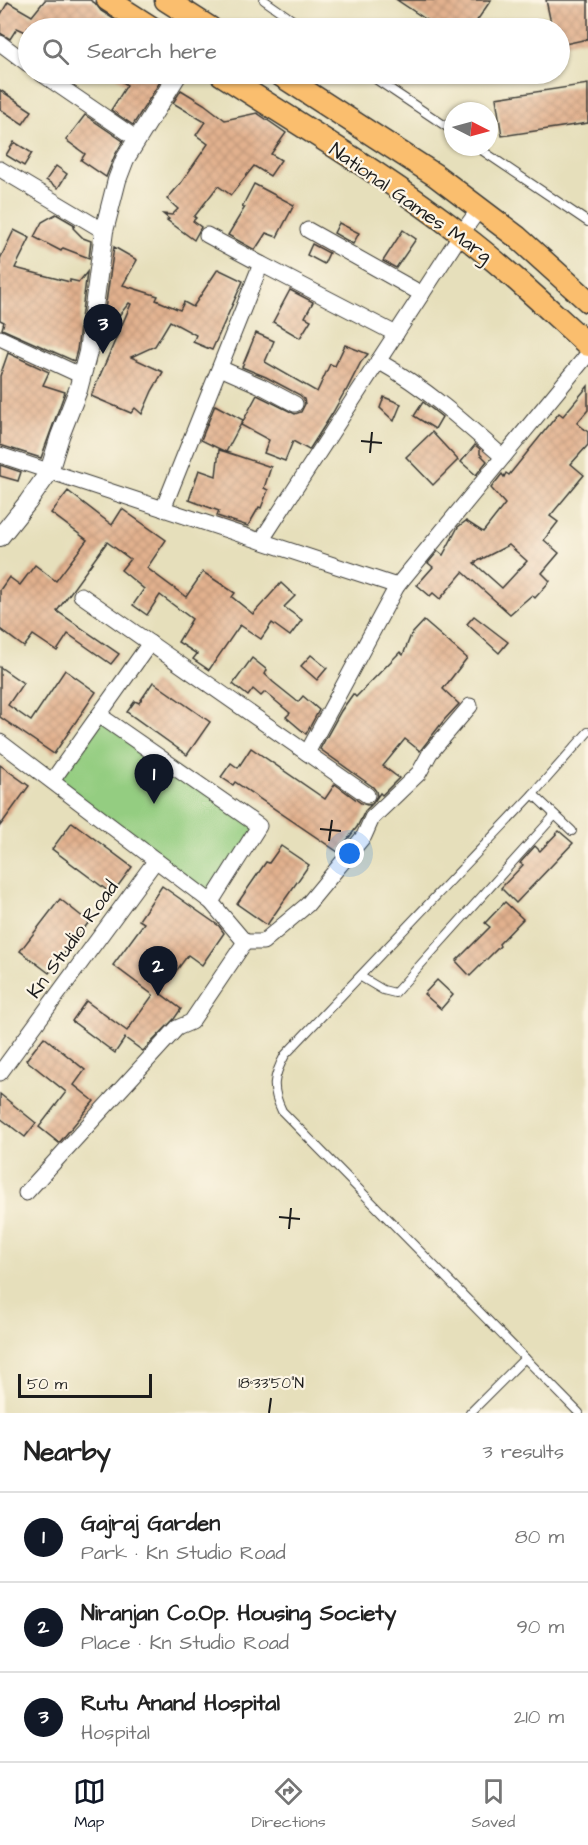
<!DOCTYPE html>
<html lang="en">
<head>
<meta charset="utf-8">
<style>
  body { margin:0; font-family:"Architects Daughter",sans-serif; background:#f2f2f2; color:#222 }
  .compass { position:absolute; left:444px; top:102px; width:54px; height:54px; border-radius:50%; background:#fff; box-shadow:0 2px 4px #0004; rotate:96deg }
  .scale { position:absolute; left:18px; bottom:15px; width:134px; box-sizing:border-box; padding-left:6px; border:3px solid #1c1c1c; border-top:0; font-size:16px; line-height:21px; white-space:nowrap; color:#1c1c1c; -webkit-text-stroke:4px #fcf5e5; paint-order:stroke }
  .you { position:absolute; left:350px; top:854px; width:21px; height:21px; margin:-15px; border:4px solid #fff; border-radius:50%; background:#1a73e8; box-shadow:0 0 0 9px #1a73e833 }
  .badge { display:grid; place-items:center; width:39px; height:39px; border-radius:50%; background:#111827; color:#fff; font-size:20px; font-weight:700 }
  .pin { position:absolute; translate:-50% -50px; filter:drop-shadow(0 2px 3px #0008) }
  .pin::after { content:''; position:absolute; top:32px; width:21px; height:18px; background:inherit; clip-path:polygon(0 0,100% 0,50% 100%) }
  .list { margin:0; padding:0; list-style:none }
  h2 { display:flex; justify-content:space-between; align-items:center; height:78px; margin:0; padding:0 24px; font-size:26px }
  h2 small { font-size:20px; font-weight:400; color:#767676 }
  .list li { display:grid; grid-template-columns:39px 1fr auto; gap:18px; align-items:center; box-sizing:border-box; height:90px; padding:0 24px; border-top:2px solid #e0e0e0 }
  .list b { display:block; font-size:22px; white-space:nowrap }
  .list p { margin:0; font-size:20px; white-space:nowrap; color:#767676 }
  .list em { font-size:20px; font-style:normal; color:#767676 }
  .icon { flex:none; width:33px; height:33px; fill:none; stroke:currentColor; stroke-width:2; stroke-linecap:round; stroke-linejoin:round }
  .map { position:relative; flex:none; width:588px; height:1413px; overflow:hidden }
  .search { position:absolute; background:#fff; box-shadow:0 2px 4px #0004; left:18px; right:18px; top:18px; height:66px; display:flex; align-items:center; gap:15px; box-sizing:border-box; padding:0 21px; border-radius:33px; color:#767676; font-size:22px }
  .sheet { height:348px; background:#fff }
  nav { display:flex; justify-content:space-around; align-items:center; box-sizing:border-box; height:84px; border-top:2px solid #e0e0e0; background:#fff; font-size:16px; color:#767676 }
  nav a { display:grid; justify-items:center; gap:3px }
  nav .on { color:#111827 }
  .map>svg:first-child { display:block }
  .green { fill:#94cd81; stroke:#58744e; stroke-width:1.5 }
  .building { fill:url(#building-cross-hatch); fill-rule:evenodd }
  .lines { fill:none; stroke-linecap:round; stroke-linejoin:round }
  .service-casing { stroke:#3a3934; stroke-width:10 }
  .minor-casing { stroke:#3a3934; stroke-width:17 }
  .tertiary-casing { stroke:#3a3934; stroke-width:20 }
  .primary-casing { stroke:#3a3934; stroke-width:25 }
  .service { stroke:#fff; stroke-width:8 }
  .minor { stroke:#fff; stroke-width:15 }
  .tertiary { stroke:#fff; stroke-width:18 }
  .primary { stroke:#fabe6e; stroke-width:22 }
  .ticks { fill:none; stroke:#1c1c1c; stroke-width:2 }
  .labels { text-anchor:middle; stroke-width:4.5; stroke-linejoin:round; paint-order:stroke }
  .street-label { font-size:20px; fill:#1c1c1c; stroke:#fcf5e5 }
  .ticks-label { font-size:15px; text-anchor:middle; fill:#1c1c1c; stroke:#fcf5e5; stroke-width:4.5; stroke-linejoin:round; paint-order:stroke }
</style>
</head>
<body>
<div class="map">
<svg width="588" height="1413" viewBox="0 0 588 1413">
  <defs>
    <pattern id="building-cross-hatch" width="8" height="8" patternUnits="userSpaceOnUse" patternTransform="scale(1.5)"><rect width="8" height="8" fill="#e2b18e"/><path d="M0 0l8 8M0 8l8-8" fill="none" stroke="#c1987a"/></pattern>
  </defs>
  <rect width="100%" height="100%" fill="#fcf5e5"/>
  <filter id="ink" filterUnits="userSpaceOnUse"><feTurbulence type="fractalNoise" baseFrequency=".0167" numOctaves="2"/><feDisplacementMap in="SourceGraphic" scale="12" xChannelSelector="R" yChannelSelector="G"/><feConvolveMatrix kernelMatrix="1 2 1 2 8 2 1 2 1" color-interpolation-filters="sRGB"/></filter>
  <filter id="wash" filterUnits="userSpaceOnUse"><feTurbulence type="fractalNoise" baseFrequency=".008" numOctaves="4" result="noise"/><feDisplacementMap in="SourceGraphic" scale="24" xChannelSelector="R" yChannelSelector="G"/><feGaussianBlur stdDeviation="1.35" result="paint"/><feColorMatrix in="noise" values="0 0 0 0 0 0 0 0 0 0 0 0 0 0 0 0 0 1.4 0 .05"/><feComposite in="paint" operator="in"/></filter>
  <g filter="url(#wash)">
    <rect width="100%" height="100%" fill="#e6dfbb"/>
    <polygon class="green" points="99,715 259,826 211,902 52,781"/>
    <g id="blocks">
      <g class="building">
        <polygon points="45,0 90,0 95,3 101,11 128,28 28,28 28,33 17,28 10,39 0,33 0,16 8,2 32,16"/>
        <polygon points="397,0 491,0 472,28 439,28"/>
        <polygon points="546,0 588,0 588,39 560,45 560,28 552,28"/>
        <polygon points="111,74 165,74 133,125 111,110 127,85"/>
        <polygon points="588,84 588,123 502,136 496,98"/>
        <polygon points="0,90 32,111 23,124 0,109"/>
        <polygon points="181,90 204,104 225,120 257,113 286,133 271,154 281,160 270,176 254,166 231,195 218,186 194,217 196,218 193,221 201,227 194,240 167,220 169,219 163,214 172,215 178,209 167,199 181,183 208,144 196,135 205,122 173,103"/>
        <polygon points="85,115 123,141 115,155 106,177 81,160 85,154 66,140"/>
        <polygon points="14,142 32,153 24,166 6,155"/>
        <polygon points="56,166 67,174 58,188 46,180"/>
        <polygon points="254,184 294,205 277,237 266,233 255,250 228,235 245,207 242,207"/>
        <polygon points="56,214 75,225 73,228 83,238 91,241 89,258 63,248 61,251 34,237 42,222"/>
        <polygon points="339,223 359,233 353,244 334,233"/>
        <polygon points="14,230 30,238 15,268 70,282 70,280 79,282 87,272 77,350 74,361 2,329 4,322 0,320 0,259"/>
        <polygon points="403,230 416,239 396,268 383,261"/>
        <polygon points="312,244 329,253 324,264 307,255"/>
        <polygon points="114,247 137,260 123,285 158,296 156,300 180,310 184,302 193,307 218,269 243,281 212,350 193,342 196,335 170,321 155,346 131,357 163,372 152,391 142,414 135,408 131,413 91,396 131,304 129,303 101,338"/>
        <polygon points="290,290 313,302 305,317 311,320 300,338 273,322"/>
        <polygon points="256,333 274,341 265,362 317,392 330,364 335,366 345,345 368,354 361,362 346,391 345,391 332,414 309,450 293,441 285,461 264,453 269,440 241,425 257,395 295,414 301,412 305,404 304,399 300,395 266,377 242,367"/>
        <polygon points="8,353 49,372 43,385 65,392 41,458 0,445 0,376"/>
        <path d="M588,386V410L577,423L588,432V445L571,464L584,475L550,516L558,522L544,540L559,553L542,573L550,581L535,598L532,595L510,614L463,572L440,599L433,593L430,596L417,585L433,567L428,563L438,551L443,555L458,527L466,521L483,532L505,504L491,488L502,474L504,477L506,473L509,475L559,413L563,416ZM509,545L527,561L502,588L474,563Z"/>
        <polygon points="384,397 401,404 394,421 380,408"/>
        <polygon points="423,402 442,417 435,429 414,416"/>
        <polygon points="215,405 243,420 226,452 271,467 264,488 268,490 261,508 259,507 248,526 217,516 219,511 189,500 199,470 216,476 219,450 226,452 201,440"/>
        <polygon points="432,432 458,460 433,485 406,457"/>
        <polygon points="475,445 480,449 480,454 487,461 476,475 461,462"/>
        <polygon points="0,465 21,472 18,481 0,476"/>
        <polygon points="68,491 112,525 122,509 166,540 147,568 186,597 203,572 235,593 232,597 253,614 281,583 295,596 284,607 302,620 290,636 272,623 261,639 240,625 209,670 193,659 197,654 178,642 192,619 160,595 147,615 133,605 144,589 121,570 130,559 107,542 57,611 119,654 111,664 68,634 57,651 33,635 24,647 0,629 0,590 9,577 20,585 35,565 56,581 87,540 51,513"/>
        <polygon points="474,616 508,642 499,653 467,624"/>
        <polygon points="424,621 467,658 443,689 459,704 445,719 420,751 405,739 383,766 399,778 382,795 380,793 373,803 365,811 357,827 338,852 235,782 233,785 221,777 231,763 238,768 251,748 325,799 335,784 361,803 367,805 372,804 377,796 376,791 373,787 320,749 341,711 353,694 356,697 400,652 403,655 411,635"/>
        <polygon points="311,655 327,668 317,680 301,666"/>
        <polygon points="252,658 267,670 265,674 273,682 298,702 303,696 319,710 306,734 286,717 290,713 265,692 261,696 253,689 248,696 233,684"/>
        <polygon points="0,667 23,683 8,705 31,721 65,670 96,692 54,754 0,717"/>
        <polygon points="153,682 210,722 187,755 127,712 135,701 139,703"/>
        <polygon points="0,765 29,786 0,826"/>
        <polygon points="72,822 132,867 112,894 52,849"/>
        <polygon points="559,831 573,843 516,903 501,888 523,865 520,863 535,846 540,851"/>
        <polygon points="281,846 309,865 267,925 237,904 266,862 269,863"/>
        <polygon points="162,886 219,926 224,933 202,965 188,955 160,993 181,1009 174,1019 143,1051 125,1038 115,1053 72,1021 86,1001 127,1031 153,995 113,965 144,923 139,920"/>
        <polygon points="60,899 89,922 49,973 20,951"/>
        <polygon points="505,902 523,919 499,944 500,946 470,976 456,961 490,927 485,923"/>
        <polygon points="437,980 453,995 441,1009 424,994"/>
        <polygon points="44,1037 85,1070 74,1085 94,1101 59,1143 39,1127 66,1092 26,1060"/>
        <polygon points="0,1094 36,1123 25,1137 0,1118"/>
      </g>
    </g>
  </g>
  <g filter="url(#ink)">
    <use href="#blocks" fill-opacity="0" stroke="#3a3934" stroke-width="1.5"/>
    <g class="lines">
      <defs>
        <g id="service">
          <polyline points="264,0 304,28"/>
          <polyline points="368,74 453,131"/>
          <polyline points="477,147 588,222"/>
          <polyline points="533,794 572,831"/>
          <polyline points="361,977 383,990 395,993 555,815"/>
          <polyline points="470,1413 525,1358"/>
          <path d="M579,1413L282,1111C271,1088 273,1077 285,1055L533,794L588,732"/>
        </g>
        <g id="minor">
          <polyline points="0,43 28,64"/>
          <polyline points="42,74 137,139"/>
          <polyline points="0,169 104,231"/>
          <polyline points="308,230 422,294"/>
          <polyline points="207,235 261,264"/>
          <polyline points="0,338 82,376"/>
          <path d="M378,361C425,387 464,422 503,457"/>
          <polyline points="220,368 261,386 295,404"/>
          <polyline points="0,455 397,586 588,354"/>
          <polyline points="163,509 261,264 396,334"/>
          <polyline points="261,541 461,234 480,208"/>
          <polyline points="81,595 367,795"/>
          <polyline points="99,715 259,826 211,902"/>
          <polyline points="0,742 211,902 245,942"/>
          <polyline points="307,753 397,586"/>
          <polyline points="52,781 150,643"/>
          <polyline points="245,942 263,942 307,905 364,836 372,818 419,773 430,753 470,706"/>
          <polyline points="0,1073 156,860"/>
          <polyline points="26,1193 177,1028 191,1022 245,942"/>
        </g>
        <polyline id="tertiary" points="0,537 28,502 49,472 60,436 78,390 88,352 104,231 117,180 125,159 178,74"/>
        <g id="primary">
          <polyline points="108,0 152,28"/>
          <polyline points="166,0 210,28"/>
          <path d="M221,74C301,126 385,175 461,234C506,268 546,307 588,345"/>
          <polyline points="279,74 435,175 517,237 588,301"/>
        </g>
      </defs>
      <use href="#service" class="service-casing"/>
      <use href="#minor" class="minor-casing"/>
      <use href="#tertiary" class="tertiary-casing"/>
      <use href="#primary" class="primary-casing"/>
      <use href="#service" class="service"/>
      <use href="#minor" class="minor"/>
      <use href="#tertiary" class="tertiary"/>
      <use href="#primary" class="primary"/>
    </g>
  </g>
  <path class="ticks" d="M361,441L382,443M370,453L372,432M320,829L341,831M329,841L332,820M279,1217L300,1219M289,1229L291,1208M269,1413L271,1398"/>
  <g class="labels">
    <g class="street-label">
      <text transform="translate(411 202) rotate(35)" y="7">National Games Marg</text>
      <text transform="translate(72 939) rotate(-54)" y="7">Kn Studio Road</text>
    </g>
  </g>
  <g class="ticks-label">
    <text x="271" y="1388">18°33'50"N</text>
  </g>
</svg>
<svg class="compass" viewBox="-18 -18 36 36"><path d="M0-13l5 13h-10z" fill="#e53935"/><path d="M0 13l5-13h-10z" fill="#767676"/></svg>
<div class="scale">50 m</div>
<div class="you"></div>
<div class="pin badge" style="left:154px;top:804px">1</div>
<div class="pin badge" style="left:158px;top:996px">2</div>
<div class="pin badge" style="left:103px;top:354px">3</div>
<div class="search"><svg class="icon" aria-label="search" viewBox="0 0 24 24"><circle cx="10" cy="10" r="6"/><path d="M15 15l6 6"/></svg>Search here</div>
</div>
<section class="sheet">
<h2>Nearby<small>3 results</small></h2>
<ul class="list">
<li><span class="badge">1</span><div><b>Gajraj Garden</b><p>Park · Kn Studio Road</p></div><em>80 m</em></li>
<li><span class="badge">2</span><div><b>Niranjan Co.Op. Housing Society</b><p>Place · Kn Studio Road</p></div><em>90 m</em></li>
<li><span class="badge">3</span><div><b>Rutu Anand Hospital</b><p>Hospital</p></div><em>210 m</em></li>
</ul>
</section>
<nav>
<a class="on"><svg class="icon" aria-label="map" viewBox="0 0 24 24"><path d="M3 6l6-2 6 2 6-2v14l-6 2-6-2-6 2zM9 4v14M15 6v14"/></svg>Map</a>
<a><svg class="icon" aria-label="directions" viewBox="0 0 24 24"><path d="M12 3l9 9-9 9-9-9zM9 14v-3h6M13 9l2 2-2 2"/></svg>Directions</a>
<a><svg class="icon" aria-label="saved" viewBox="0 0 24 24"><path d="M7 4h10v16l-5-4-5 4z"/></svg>Saved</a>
</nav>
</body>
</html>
